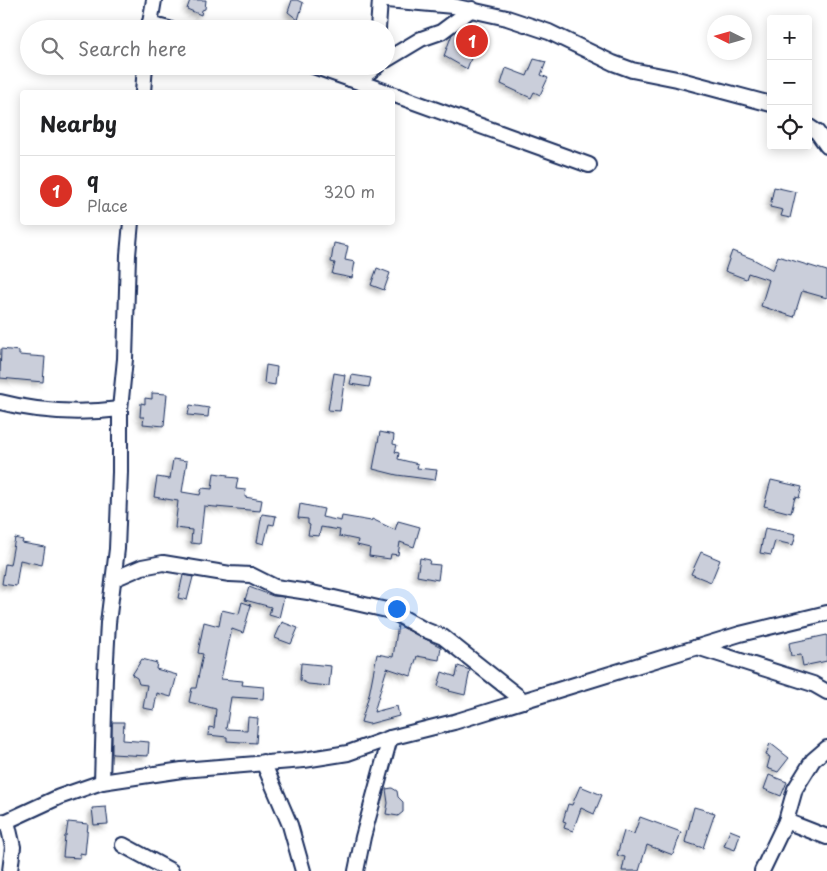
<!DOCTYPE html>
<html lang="en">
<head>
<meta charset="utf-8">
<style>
  body { margin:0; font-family:"Playpen Sans",sans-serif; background:#f6f6f6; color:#202124 }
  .controls { position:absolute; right:15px; top:15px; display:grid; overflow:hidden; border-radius:5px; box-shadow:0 2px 12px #0003 }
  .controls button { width:45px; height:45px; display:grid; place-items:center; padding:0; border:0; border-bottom:1px solid #e0e0e0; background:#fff; color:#202124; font:25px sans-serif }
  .compass { position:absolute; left:707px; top:15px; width:45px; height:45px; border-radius:50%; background:#fff; box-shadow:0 2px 12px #0003; rotate:275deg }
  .you { position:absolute; left:396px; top:608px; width:18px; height:18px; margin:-12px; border:4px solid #fff; border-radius:50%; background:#1a73e8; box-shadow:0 0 0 8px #1a73e833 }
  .badge { display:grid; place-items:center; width:32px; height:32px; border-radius:50%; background:#d93025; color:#fff; font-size:16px; font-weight:700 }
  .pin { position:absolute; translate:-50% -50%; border:2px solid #fff; box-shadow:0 1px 5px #0006 }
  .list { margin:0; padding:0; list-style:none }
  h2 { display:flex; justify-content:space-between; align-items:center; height:65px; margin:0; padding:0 20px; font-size:21px }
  h2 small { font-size:16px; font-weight:400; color:#757577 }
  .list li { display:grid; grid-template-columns:32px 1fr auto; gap:15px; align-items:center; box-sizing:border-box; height:70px; padding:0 20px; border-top:1px solid #e0e0e0 }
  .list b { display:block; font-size:19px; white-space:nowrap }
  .list p { margin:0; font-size:16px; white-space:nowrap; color:#757577 }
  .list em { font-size:16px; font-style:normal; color:#757577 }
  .icon { flex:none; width:28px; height:28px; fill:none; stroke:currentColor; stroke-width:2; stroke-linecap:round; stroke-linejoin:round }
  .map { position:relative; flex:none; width:827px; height:871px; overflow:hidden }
  .search { position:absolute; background:#fff; box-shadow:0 2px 12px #0003; left:20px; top:20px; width:375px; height:55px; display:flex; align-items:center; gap:12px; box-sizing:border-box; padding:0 18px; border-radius:28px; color:#757577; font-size:19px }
  .panel { position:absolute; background:#fff; box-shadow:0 2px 12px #0003; left:20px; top:90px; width:375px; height:135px; border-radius:5px }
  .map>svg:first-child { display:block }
  .building { fill:#caceda; stroke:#1b2f5e; filter:url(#shadow) }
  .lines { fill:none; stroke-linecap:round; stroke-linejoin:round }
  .minor-casing { stroke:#1b2f5e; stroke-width:18 }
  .minor { stroke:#fff; stroke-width:14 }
</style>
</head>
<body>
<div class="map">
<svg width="827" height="871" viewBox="0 0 827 871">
  <defs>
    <filter id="shadow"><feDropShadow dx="-3.5" dy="3.5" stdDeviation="2.5" flood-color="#0004"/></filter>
  </defs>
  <rect width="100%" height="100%" fill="#fff"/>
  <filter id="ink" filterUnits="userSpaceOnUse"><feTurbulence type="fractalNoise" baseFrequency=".02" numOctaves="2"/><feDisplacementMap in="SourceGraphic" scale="10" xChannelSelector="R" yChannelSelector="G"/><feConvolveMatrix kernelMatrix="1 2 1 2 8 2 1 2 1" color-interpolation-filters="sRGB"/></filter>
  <g filter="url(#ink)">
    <g class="building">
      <polygon points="190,0 206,0 205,9 202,10 201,15 187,9"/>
      <polygon points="292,0 297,0 303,3 298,20 288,12"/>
      <polygon points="465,25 482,29 467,69 444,56 452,34"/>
      <polygon points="534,59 546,62 541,75 548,78 540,95 534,92 531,98 501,84 506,68 527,76"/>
      <polygon points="774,187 796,192 790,218 781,216 783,210 770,207"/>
      <polygon points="334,243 348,246 345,260 355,262 352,278 332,274 335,263 331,262"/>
      <polygon points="732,251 753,259 773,270 778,256 827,271 827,298 802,291 794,317 761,306 769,280 748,273 746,279 725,271"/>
      <polygon points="377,268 390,273 384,290 371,285"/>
      <polygon points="1,349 19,351 19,355 45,357 43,382 0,378"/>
      <polygon points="266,365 277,367 275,385 264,383"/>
      <polygon points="334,373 345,375 340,411 328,410"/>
      <polygon points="352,375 371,378 369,387 350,384"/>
      <polygon points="152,393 167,394 164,426 143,424 144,417 140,417 141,403 145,404 145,398 152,399"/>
      <polygon points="190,405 209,408 208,417 188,415"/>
      <polygon points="380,432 394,435 393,444 397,445 395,452 399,453 398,459 418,464 417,468 437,470 435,480 397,475 373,469"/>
      <polygon points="173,459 187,461 182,492 200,495 202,488 212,489 214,473 228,475 227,477 238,478 236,489 246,490 245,497 262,500 260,511 204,506 200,544 191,543 192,530 175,528 178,501 154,497 157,477 170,479"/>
      <polygon points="771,480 802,487 799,498 795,497 791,513 764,506"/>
      <polygon points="300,504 324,509 322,517 341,521 342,516 371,521 372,519 395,530 398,521 420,527 414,547 400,542 398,555 391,554 390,559 369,556 370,548 357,545 358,540 339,536 340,530 321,527 319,536 308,535 310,525 308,524 308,519 298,518"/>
      <polygon points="262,514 276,516 274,525 269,524 264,544 257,542"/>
      <polygon points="765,528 796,534 793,545 775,541 771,555 760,553"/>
      <polygon points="15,538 23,540 22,543 45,547 42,565 20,560 16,586 2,584 5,564 10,565"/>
      <polygon points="701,552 720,560 711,582 691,574"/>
      <polygon points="420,558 430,560 429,564 440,565 438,580 417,576"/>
      <polygon points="183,575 193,577 187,600 178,598"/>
      <polygon points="249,587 273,596 284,597 279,618 269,615 271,607 245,600"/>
      <polygon points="242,602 251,605 243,633 232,629 221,679 243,681 242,685 264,687 263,699 231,697 226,729 247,730 248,717 258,718 256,743 227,741 227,737 208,735 209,727 214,728 216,709 189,702 192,688 196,688 203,654 198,653 204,622 219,626 222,610 239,614"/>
      <polygon points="282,622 298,628 291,644 275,638"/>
      <polygon points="398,625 441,647 439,660 417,656 411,676 387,668 374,712 397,706 399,716 369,724 361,722 369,695 377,654 393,657"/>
      <polygon points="827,635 827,661 803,666 801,655 791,656 789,643"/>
      <polygon points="142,659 157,663 156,669 177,675 171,697 157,693 154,710 143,708 147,685 139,684 137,678 132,675"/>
      <polygon points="301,663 331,666 329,686 308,684 300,680"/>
      <polygon points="458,666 470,670 465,695 449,691 450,690 438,686 442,672 456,677"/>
      <polygon points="112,722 124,722 123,740 149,742 148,756 112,754"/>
      <polygon points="770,743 789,758 778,772 767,768 770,757 766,755"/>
      <polygon points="769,775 787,782 781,796 764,789"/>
      <polygon points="580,786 602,795 594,814 581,808 573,831 564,828 566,822 563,821 568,804 572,805"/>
      <polygon points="392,788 397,791 398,797 403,802 403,812 398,816 386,814 388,803 386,789"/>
      <polygon points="106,807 108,824 94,825 92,808"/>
      <polygon points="694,807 715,813 703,848 685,842"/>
      <polygon points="640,817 681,832 673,855 647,845 639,871 622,871 625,857 617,855 624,831 634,834"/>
      <polygon points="68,822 88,824 85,854 80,853 80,858 63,857 65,836 66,836"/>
      <polygon points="730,830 740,834 735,850 724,846"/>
    </g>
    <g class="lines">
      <defs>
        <g id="minor">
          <polyline points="387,0 453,6 507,18 549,32 613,63 632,70 677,79 771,104"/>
          <polyline points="149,24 169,29"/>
          <polyline points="149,29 154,0"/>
          <polyline points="378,29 380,0"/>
          <polyline points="386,60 421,39 441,32 472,9"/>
          <polyline points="313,66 350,79 364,76 377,66"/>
          <polyline points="350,79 387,92"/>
          <polyline points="143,92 145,66"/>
          <polyline points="392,94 589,165"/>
          <polyline points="808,126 817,132 827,146"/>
          <path d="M0,402C39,412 80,414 120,409"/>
          <polyline points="114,579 142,567 163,563 230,574 251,575 275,587 308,592 391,611 423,629 443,637 524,701"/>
          <polyline points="697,647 813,684 827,692"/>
          <polyline points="263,762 290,825 303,871"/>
          <polyline points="102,782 105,677 108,623 117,549 120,472 120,409 125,359 128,255 131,222"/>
          <polyline points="7,821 13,847 10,871"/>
          <polyline points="786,821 827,837"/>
          <polyline points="0,822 7,821 59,797 102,782 182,770 304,760 348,753 390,738 454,722 740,634 827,613"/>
          <polyline points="123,845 171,871"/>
          <polyline points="356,871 363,837 390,738"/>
          <polyline points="762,871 786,821 795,789 813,760 827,748"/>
        </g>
      </defs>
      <use href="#minor" class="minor-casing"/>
      <use href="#minor" class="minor"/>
    </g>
  </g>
</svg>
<div class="controls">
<button>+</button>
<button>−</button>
<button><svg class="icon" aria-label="locate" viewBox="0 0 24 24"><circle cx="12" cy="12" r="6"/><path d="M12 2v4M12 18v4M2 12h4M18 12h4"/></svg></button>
</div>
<svg class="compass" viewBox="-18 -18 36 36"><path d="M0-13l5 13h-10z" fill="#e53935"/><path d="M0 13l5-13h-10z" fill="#757577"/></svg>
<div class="you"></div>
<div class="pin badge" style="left:472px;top:41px">1</div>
<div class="search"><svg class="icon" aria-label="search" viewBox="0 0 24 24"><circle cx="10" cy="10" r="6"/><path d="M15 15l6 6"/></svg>Search here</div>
<section class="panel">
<h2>Nearby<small></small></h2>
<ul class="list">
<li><span class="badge">1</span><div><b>q</b><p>Place</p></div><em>320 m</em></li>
</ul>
</section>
</div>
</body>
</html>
